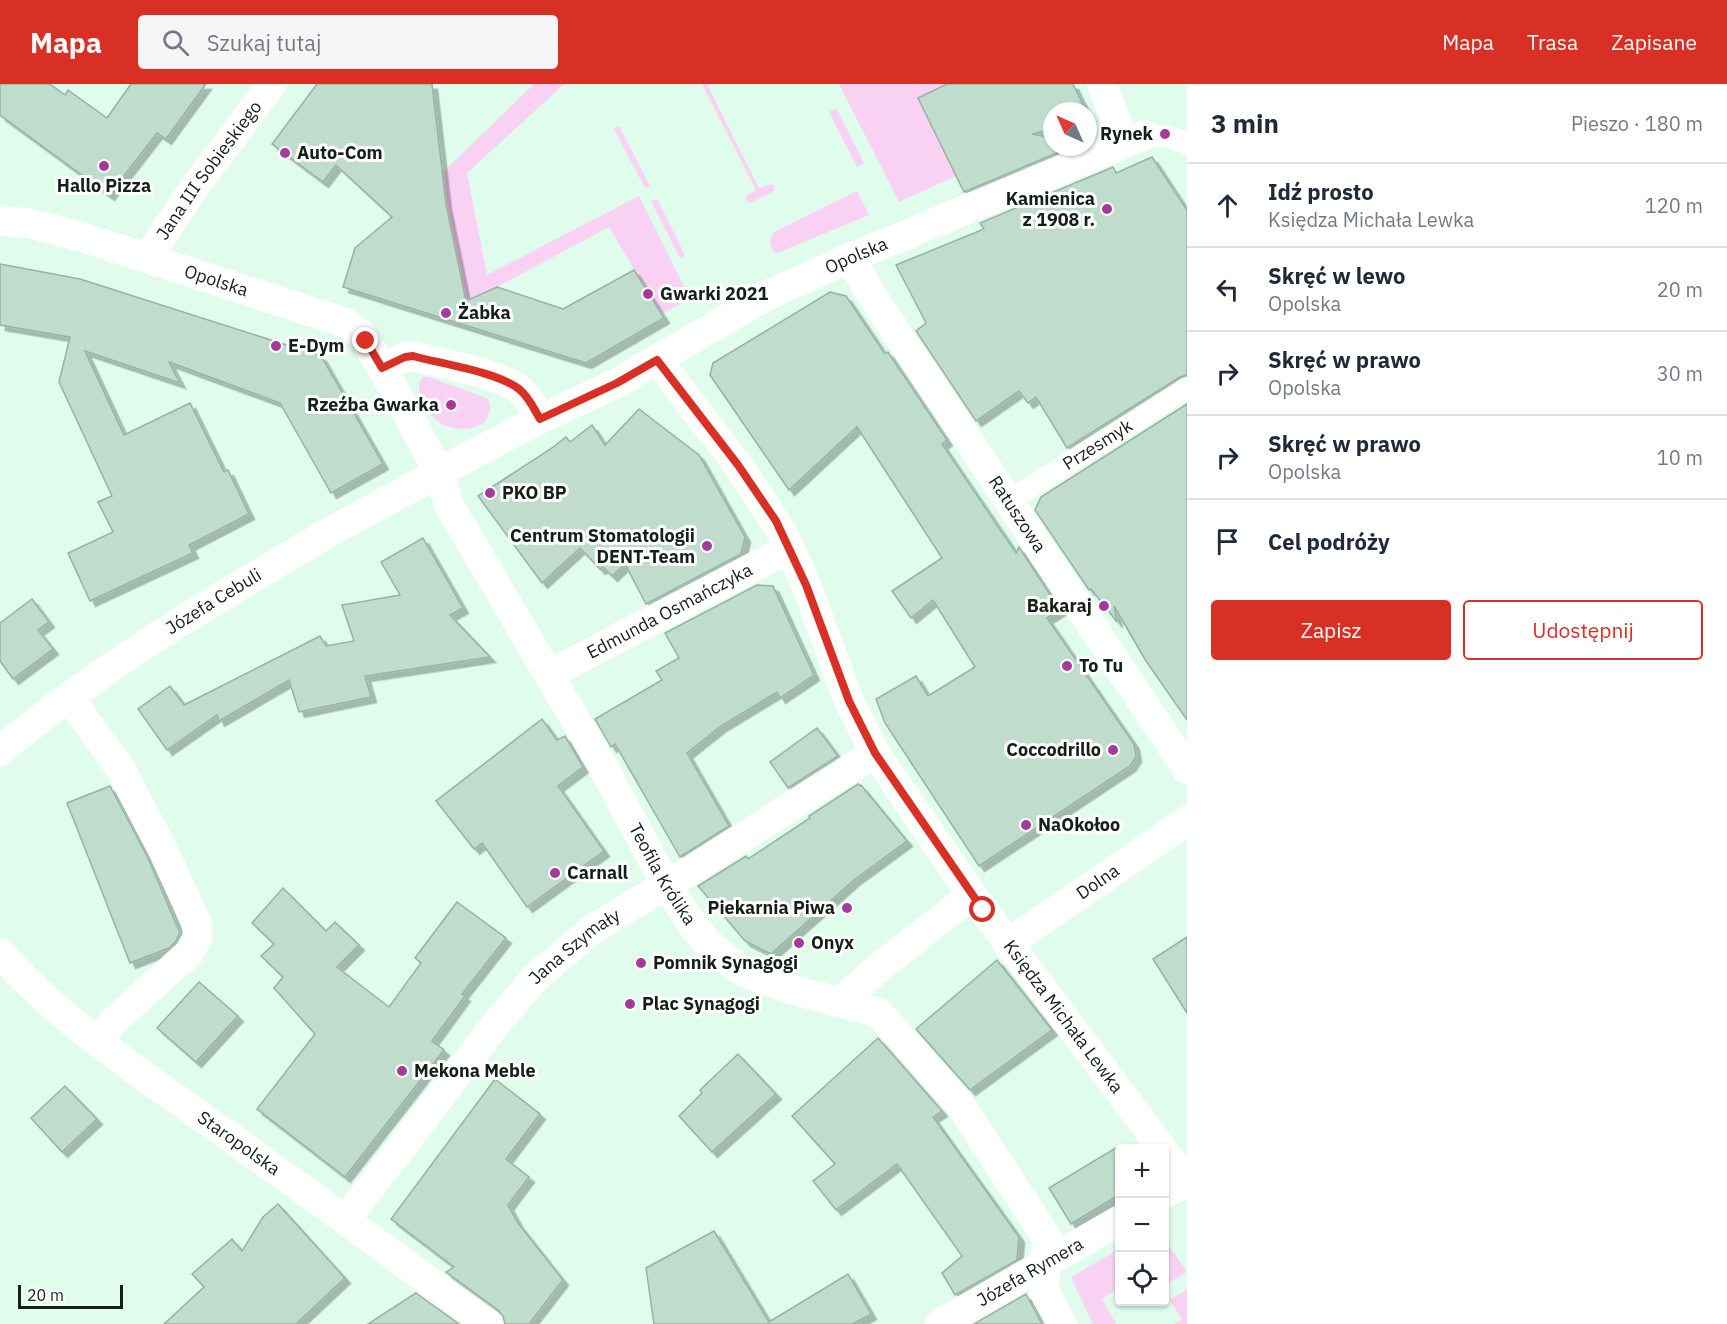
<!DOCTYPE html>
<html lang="pl">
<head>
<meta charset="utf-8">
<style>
  body { margin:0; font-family:"IBM Plex Sans",sans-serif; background:#f6f6f7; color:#1f2937 }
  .controls { position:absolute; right:18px; bottom:18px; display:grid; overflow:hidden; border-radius:6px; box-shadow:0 2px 4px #0004 }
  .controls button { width:54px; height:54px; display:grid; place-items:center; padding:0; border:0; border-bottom:2px solid #e0e1e3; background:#fff; color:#1f2937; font:30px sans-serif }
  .compass { position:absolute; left:1043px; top:18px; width:54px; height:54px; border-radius:50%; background:#fff; box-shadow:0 2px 4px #0004; rotate:315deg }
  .scale { position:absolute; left:18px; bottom:15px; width:105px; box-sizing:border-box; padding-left:6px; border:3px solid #151f1a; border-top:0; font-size:16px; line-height:21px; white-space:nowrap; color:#151f1a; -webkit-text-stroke:4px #fff; paint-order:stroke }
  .stop { position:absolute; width:18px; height:18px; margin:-14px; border:4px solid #d93025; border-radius:50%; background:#fff }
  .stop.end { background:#d93025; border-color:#fff; box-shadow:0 2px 6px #0008 }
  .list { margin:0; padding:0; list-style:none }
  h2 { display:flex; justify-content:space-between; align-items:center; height:78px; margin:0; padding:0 24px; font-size:26px }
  h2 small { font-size:20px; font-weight:400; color:#747a83 }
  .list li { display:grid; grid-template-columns:39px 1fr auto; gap:18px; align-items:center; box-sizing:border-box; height:84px; padding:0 24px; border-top:2px solid #e0e1e3 }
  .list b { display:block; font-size:22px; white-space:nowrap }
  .list p { margin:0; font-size:20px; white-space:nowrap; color:#747a83 }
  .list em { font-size:20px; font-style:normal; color:#747a83 }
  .actions { display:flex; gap:12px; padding:18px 24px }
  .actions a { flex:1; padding:14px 0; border:2px solid #d93025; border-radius:6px; text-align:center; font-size:21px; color:#d93025 }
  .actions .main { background:#d93025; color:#fff }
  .icon { flex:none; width:33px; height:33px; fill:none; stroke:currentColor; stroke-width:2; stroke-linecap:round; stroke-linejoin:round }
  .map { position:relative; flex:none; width:1187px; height:1240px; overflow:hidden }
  header { display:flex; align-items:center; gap:36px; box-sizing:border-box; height:84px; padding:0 30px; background:#d93025; color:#fff }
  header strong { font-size:28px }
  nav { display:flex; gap:33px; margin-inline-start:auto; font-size:21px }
  .search { width:420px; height:54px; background:#f6f6f7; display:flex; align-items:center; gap:15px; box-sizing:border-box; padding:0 21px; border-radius:6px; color:#747a83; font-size:22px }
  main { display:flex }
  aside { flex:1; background:#fff }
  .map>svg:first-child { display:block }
  .green { fill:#f9d1f3 }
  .building { fill:#bfdccd; stroke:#96b2a4; stroke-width:1.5; filter:url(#shadow) }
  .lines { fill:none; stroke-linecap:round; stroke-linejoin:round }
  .pedestrian { stroke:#fff; stroke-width:22 }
  .minor { stroke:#fff; stroke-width:30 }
  .route { stroke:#d93025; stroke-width:8 }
  .poi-dot { fill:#a53a9b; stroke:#fff; stroke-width:2 }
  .labels { text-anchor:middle; stroke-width:6; stroke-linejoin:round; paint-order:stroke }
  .poi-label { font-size:18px; font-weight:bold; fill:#151f1a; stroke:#fff; text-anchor:start }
  .street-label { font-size:18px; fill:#151f1a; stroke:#fff }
</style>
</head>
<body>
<header>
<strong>Mapa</strong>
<div class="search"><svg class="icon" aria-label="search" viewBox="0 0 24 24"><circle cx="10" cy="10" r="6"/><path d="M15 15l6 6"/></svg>Szukaj tutaj</div>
<nav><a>Mapa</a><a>Trasa</a><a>Zapisane</a></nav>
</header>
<main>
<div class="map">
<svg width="1187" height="1240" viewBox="0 0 1187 1240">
  <defs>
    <filter id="shadow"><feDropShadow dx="5.5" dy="5.5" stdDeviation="0" flood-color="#0004"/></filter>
  </defs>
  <rect width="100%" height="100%" fill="#dffced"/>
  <g class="green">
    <polygon points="534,0 564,0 467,89 487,191 639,112 690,215 661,230 609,143 497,203 466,217 446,120 442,89"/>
    <polygon points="702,0 707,0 759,104 772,100 774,102 774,107 750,119 745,116 747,111 756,106"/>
    <polygon points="839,0 947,0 918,15 956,92 899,118"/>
    <polygon points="836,24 864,79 857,83 829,28"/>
    <polygon points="619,42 650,102 645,104 614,45"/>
    <path d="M857,107L869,131L777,169L773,167C769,159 769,153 776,147Z"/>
    <polygon points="657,115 685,171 680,174 651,117"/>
    <path d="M423,293H428L487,314C491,320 491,325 488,332C486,339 481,341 475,343C465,347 452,345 442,340C429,333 411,307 423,293Z"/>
    <polygon points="1165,1156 1187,1188 1165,1201 1164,1201"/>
    <polygon points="1119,1165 1119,1204 1102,1215 1116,1240 1093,1240 1071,1193"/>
    <polygon points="1187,1206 1187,1240 1174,1240 1182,1235 1169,1216"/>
  </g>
  <g class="building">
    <polygon points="0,0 50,0 65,11 68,6 107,34 131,0 206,0 166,55 157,49 109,111 0,31"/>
    <polygon points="317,0 432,0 446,120 466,217 497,203 563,225 634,186 664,234 586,279 343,203 355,164 392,133 336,81 323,98 272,60"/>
    <polygon points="947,0 1073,0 1086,27 1052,27 1052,45 1032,50 1052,54 1052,63 1071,63 964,108 918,14"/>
    <polygon points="1152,73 1187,126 1187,291 1180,293 1067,364 1036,313 1028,319 1019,307 976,337 916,247 926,239 896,181 984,145 980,139 1113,83 1116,89"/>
    <polygon points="0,180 80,195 321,272 383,380 331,409 280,319 169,278 180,299 85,267 124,351 190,319 224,388 228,386 249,430 189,461 193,469 90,517 68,469 113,448 98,418 112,412 59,298 70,253 0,241"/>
    <polygon points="830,208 846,212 885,270 888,268 947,356 942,360 1016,469 1019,463 1060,526 1047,534 1134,660 1136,673 1130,682 979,782 885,639 876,615 916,592 928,612 975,583 933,516 911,534 892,507 942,474 857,343 789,406 710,291 713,279"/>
    <polygon points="1187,320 1187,636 1146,577 1114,522 1117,538 1091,505 1089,506 1035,426 1041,413"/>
    <polygon points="639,325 699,371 745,453 741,470 646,520 625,480 612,492 603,483 600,485 580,464 542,499 478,412 552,364 566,353 570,358 592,341 605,361"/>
    <polygon points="423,454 463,524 450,531 490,573 365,592 371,613 299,628 289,596 219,637 217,631 167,666 138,625 170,602 184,621 320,552 326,562 354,557 342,521 400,511 381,478"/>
    <polygon points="757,501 773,502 814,591 780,614 777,608 721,642 687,669 729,742 680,773 615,660 611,663 595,635 662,596 656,587 679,574 665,549"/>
    <polygon points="32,515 49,538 38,546 53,565 13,595 0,577 0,539"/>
    <polygon points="542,635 557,656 565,652 583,683 558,702 604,767 527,823 482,759 474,765 436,717"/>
    <polygon points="817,644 838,672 788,704 770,678"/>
    <polygon points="858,700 860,702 861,701 907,757 854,796 771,870 745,857 698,802 746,772 748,775 810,734 809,732"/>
    <polygon points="110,702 148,774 180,849 175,858 169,864 130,879 67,719"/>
    <polygon points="283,804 326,847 335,838 359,861 337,883 389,923 421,879 415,874 457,818 506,854 462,910 465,912 432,957 444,966 345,1093 257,1025 315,950 274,904 283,893 261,872 274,860 252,839"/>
    <polygon points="1187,853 1187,929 1153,875"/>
    <polygon points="997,876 1052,946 970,1006 916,945"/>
    <polygon points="199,898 238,932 196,978 157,944"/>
    <polygon points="878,954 942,1027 933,1033 1019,1153 1017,1176 955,1211 942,1189 962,1172 897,1080 836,1126 813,1097 835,1080 792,1032"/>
    <polygon points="738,970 776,1010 712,1068 679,1032 702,1009 700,1006"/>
    <polygon points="495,995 540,1030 506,1075 529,1093 508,1121 518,1139 563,1196 529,1240 505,1240 503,1232 498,1226 446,1188 454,1183 391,1135"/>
    <polygon points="65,1002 97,1035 62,1068 31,1034"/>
    <polygon points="1119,1062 1119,1111 1071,1140 1049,1104"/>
    <polygon points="278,1120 345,1194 296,1240 164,1240 204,1203 192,1190 232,1155 242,1167 263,1133"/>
    <polygon points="714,1147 769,1238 848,1190 871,1230 853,1240 654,1240 646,1184"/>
    <polygon points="416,1209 459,1240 368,1240"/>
    <polygon points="1026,1210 1042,1240 974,1240"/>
  </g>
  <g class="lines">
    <g class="pedestrian">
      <path d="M1145,51C1160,52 1174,52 1187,60"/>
      <path id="s1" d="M1009,417L1187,304"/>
    </g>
    <g class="minor">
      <polyline points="1102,0 1124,58"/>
      <path id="s2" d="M0,137L29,139L85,154L346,239L361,250L382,284"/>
      <path id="s3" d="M148,173L194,104L272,0"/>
      <path id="s4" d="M850,174L876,218L1187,685"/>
      <path id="s5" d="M657,276L738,381L783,450L806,501L849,617L875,669L972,811L1162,1064"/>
      <path id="s6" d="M540,335C534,325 529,313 519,305C499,290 440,279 413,272L405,273L382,284L439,388L540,335L617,299L766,212L850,174L1145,51"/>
      <path id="s7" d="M550,590L790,464"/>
      <polyline points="69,614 119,682 163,766 197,840 198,853 189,869 115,936 97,958"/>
      <path id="s8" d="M0,667C95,587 204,522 311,459C353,434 397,413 439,388L450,423L602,681L666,801L694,843L708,859L727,876L746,889L790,905L879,929L961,1022L1047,1154L1044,1207L1062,1240"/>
      <path id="s9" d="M1007,860L1187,737"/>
      <path id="s10" d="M0,869C64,941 145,992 223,1048C312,1111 399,1176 488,1240"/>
      <polyline points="839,919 877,885 972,811"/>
      <polyline points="1164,1068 1187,1098 1164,1110"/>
      <path id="s11" d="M346,1135L495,941L536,893L594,844L685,790L875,669"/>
      <path id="s12" d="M940,1240L1120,1136"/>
    </g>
  </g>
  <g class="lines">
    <path class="route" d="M366,257L382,284L405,273L413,272C442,280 497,288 519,305C529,313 534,325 540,335L617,299L657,276L738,381L776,437L806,501L849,617L875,669L983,826"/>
  </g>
  <g class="poi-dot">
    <circle cx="1165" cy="50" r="6"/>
    <circle cx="285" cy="69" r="6"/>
    <circle cx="104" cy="82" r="6"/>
    <circle cx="1107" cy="125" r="6"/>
    <circle cx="648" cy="210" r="6"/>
    <circle cx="446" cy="229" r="6"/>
    <circle cx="276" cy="262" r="6"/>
    <circle cx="451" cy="321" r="6"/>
    <circle cx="490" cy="409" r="6"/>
    <circle cx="707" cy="462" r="6"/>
    <circle cx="1104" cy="522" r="6"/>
    <circle cx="1067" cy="582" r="6"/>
    <circle cx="1113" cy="666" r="6"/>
    <circle cx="1026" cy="741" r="6"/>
    <circle cx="555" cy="789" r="6"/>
    <circle cx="847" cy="824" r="6"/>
    <circle cx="799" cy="859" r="6"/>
    <circle cx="641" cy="879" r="6"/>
    <circle cx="630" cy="920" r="6"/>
    <circle cx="402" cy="987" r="6"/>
  </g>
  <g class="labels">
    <g class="poi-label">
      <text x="1153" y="56" text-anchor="end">Rynek</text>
      <text x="297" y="75">Auto-Com</text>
      <text x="104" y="108" text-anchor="middle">Hallo Pizza</text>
      <text x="1095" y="121" text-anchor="end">Kamienica<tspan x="1095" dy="21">z 1908 r.</tspan></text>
      <text x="660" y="216">Gwarki 2021</text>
      <text x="458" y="235">Żabka</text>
      <text x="288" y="268">E-Dym</text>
      <text x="439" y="327" text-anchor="end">Rzeźba Gwarka</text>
      <text x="502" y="415">PKO BP</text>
      <text x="695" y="458" text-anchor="end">Centrum Stomatologii<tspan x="695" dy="21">DENT-Team</tspan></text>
      <text x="1092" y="528" text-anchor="end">Bakaraj</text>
      <text x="1079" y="588">To Tu</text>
      <text x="1101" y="672" text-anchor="end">Coccodrillo</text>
      <text x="1038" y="747">NaOkołoo</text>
      <text x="567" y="795">Carnall</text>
      <text x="835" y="830" text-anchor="end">Piekarnia Piwa</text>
      <text x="811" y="865">Onyx</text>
      <text x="653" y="885">Pomnik Synagogi</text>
      <text x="642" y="926">Plac Synagogi</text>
      <text x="414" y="993">Mekona Meble</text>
    </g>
    <g class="street-label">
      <text dy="6" stroke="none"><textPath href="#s3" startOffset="106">Jana III Sobieskiego</textPath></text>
      <text dy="6" stroke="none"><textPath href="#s6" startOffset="771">Opolska</textPath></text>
      <text dy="6" stroke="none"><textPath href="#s2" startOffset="225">Opolska</textPath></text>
      <text dy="6" stroke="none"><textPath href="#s1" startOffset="105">Przesmyk</textPath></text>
      <text dy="6" stroke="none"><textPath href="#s4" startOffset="306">Ratuszowa</textPath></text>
      <text dy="6" stroke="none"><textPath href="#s8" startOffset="261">Józefa Cebuli</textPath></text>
      <text dy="6" stroke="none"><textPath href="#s7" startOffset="135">Edmunda Osmańczyka</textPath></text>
      <text dy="6" stroke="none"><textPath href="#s8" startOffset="982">Teofila Królika</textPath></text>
      <text dy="6" stroke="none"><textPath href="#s9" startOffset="110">Dolna</textPath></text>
      <text dy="6" stroke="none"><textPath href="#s11" startOffset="357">Jana Szymały</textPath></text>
      <text dy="6" stroke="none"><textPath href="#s5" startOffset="777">Księdza Michała Lewka</textPath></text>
      <text dy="6" stroke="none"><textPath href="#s10" startOffset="306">Staropolska</textPath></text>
      <text dy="6" stroke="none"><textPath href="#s12" startOffset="104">Józefa Rymera</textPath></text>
    </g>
  </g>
</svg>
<div class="controls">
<button>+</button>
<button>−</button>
<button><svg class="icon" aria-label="locate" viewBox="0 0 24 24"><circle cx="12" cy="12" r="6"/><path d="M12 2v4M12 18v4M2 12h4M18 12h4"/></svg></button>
</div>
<svg class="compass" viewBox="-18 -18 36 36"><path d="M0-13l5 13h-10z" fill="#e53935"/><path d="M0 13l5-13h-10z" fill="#747a83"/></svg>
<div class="scale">20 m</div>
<div class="stop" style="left:983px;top:826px"></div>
<div class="stop end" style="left:366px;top:257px"></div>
</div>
<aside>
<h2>3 min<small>Pieszo · 180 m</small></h2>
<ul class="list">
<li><svg class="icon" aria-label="ahead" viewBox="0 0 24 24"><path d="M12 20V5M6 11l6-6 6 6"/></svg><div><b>Idź prosto</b><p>Księdza Michała Lewka</p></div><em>120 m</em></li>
<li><svg class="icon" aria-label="left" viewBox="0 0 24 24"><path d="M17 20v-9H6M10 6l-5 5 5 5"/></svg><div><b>Skręć w lewo</b><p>Opolska</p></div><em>20 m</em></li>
<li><svg class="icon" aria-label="right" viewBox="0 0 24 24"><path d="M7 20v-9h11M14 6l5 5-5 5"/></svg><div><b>Skręć w prawo</b><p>Opolska</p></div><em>30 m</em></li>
<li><svg class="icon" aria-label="right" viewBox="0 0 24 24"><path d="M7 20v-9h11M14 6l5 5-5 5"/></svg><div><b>Skręć w prawo</b><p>Opolska</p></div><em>10 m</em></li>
<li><svg class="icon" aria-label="arrive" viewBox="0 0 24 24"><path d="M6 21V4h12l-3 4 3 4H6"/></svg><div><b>Cel podróży</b></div></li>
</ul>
<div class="actions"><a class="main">Zapisz</a><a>Udostępnij</a></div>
</aside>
</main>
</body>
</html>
